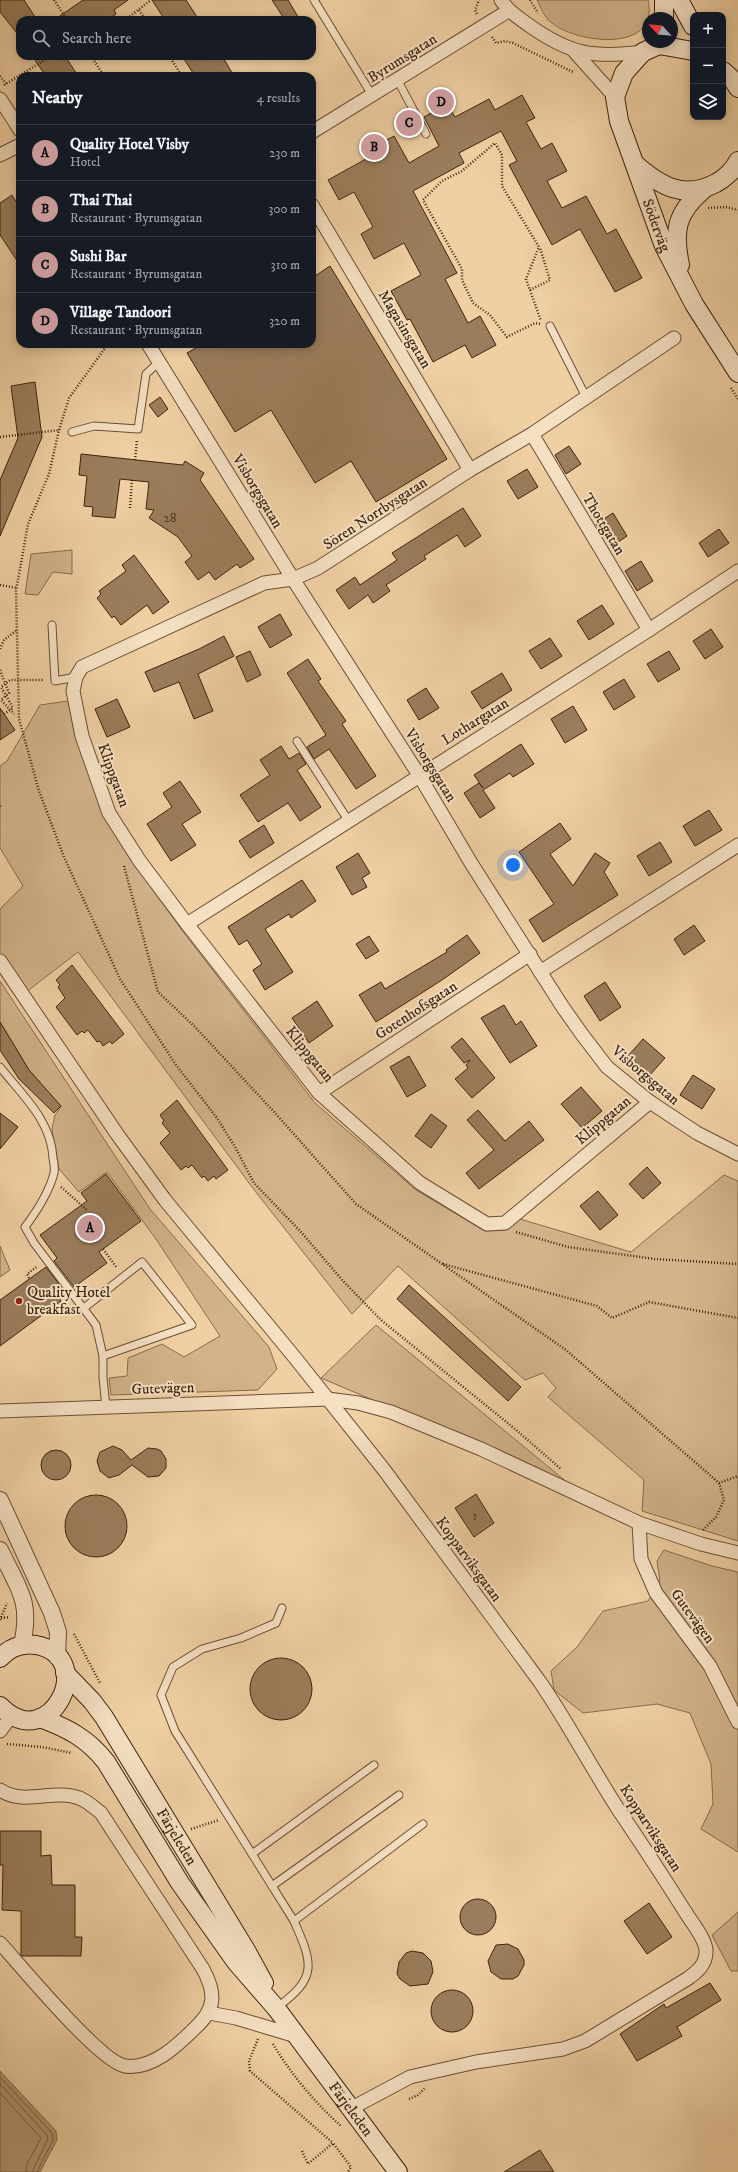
<!DOCTYPE html>
<html lang="en">
<head>
<meta charset="utf-8">
<style>
  body { margin:0; font-family:"IM FELL DW Pica",serif; background:#20242c; color:#f1f3f6 }
  .controls { position:absolute; right:12px; top:12px; display:grid; overflow:hidden; border-radius:8px; box-shadow:0 2px 10px #0003 }
  .controls button { width:36px; height:36px; display:grid; place-items:center; padding:0; border:0; border-bottom:1px solid #363941; background:#171b24; color:#f1f3f6; font:20px sans-serif }
  .compass { position:absolute; left:642px; top:12px; width:36px; height:36px; border-radius:50%; background:#171b24; box-shadow:0 2px 10px #0003; rotate:296deg }
  .you { position:absolute; left:513px; top:865px; width:14px; height:14px; margin:-10px; border:3px solid #fff; border-radius:50%; background:#1a73e8; box-shadow:0 0 0 6px #1a73e833 }
  .badge { display:grid; place-items:center; width:26px; height:26px; border-radius:50%; background:#c59692; color:#111; font-size:13px; font-weight:700 }
  .pin { position:absolute; translate:-50% -50%; border:2px solid #fff; box-shadow:0 1px 4px #0006 }
  .list { margin:0; padding:0; list-style:none }
  h2 { display:flex; justify-content:space-between; align-items:center; height:52px; margin:0; padding:0 16px; font-size:17px }
  h2 small { font-size:13px; font-weight:400; color:#9ea1a6 }
  .list li { display:grid; grid-template-columns:26px 1fr auto; gap:12px; align-items:center; box-sizing:border-box; height:56px; padding:0 16px; border-top:1px solid #363941 }
  .list b { display:block; font-size:15px; white-space:nowrap }
  .list p { margin:0; font-size:13px; white-space:nowrap; color:#9ea1a6 }
  .list em { font-size:13px; font-style:normal; color:#9ea1a6 }
  .icon { flex:none; width:22px; height:22px; fill:none; stroke:currentColor; stroke-width:2; stroke-linecap:round; stroke-linejoin:round }
  .map { position:relative; flex:none; width:738px; height:2172px; overflow:hidden }
  .search { position:absolute; background:#171b24; box-shadow:0 2px 10px #0003; left:16px; top:16px; width:300px; height:44px; display:flex; align-items:center; gap:10px; box-sizing:border-box; padding:0 14px; border-radius:12px; color:#9ea1a6; font-size:15px }
  .panel { position:absolute; background:#171b24; box-shadow:0 2px 10px #0003; left:16px; top:72px; width:300px; height:276px; border-radius:12px }
  .map>svg:first-child { display:block }
  .green { fill:#d2b38a; stroke:#886c4d }
  .water { fill:#b39671; stroke:#84684a }
  .lines { fill:none; stroke-linecap:round; stroke-linejoin:round }
  .shore { stroke:#785d40; stroke-width:1 }
  .building { fill:#9a7d5c; stroke:#3d2410 }
  .service-casing { stroke:#6a4f35; stroke-width:9 }
  .minor-casing { stroke:#6a4f35; stroke-width:15 }
  .tertiary-casing { stroke:#6a4f35; stroke-width:18 }
  .secondary-casing { stroke:#3d2410; stroke-width:20 }
  .path { stroke:#3d2410; stroke-width:2.5; stroke-dasharray:1 2; stroke-linecap:butt }
  .service { stroke:#f5e0c3; stroke-width:7 }
  .minor { stroke:#f5e0c3; stroke-width:13 }
  .tertiary { stroke:#f5e0c3; stroke-width:16 }
  .secondary { stroke:#f5e0c3; stroke-width:18 }
  .poi-dot { fill:#8f2418; stroke:#f5e0c3; stroke-width:1.5 }
  .labels { text-anchor:middle; stroke-width:4; stroke-linejoin:round; paint-order:stroke }
  .number-label { font-size:13px; fill:#543a23 }
  .street-label { font-size:15px; fill:#3d2410; stroke:#f5e0c3 }
  .poi-label { font-size:15px; fill:#3d2410; stroke:#f5e0c3; text-anchor:start }
</style>
</head>
<body>
<div class="map">
<svg width="738" height="2172" viewBox="0 0 738 2172">
  <rect width="100%" height="100%" fill="#f0d0a3"/>
  <filter id="stains"><feTurbulence type="fractalNoise" baseFrequency=".005" numOctaves="4"/><feColorMatrix values="0 0 0 0 .2 0 0 0 0 .09 0 0 0 0 .02 0 0 0 .5 -.17"/></filter>
  <radialGradient id="worn" r=".72"><stop offset=".6" stop-color="#630" stop-opacity="0"/><stop offset="1" stop-color="#630" stop-opacity=".3"/></radialGradient>
  <g class="green">
    <path d="M537,0H648C660,53 578,44 552,23C545,19 541,7 537,0Z"/>
    <polygon points="72,550 72,574 53,572 38,595 25,594 31,554"/>
    <polygon points="68,701 75,735 104,817 133,862 181,929 315,1103 416,1190 485,1231 506,1230 520,1219 631,1252 724,1175 738,1181 738,1541 642,1511 644,1480 548,1397 556,1388 543,1373 525,1380 398,1266 352,1314 255,1191 78,952 25,993 0,954 0,909 23,886 0,848 0,766 7,761 40,705"/>
    <polygon points="0,981 150,1209 269,1347 277,1369 258,1390 111,1395 109,1378 127,1376 128,1358 162,1344 184,1357 220,1336 156,1239 107,1172 79,1192 59,1169 52,1129 55,1115 61,1107 29,1070 0,1022"/>
    <polygon points="0,1246 10,1270 0,1277"/>
    <polygon points="376,1325 568,1483 321,1378"/>
    <polygon points="664,1550 712,1566 738,1572 738,1852 701,1829 713,1804 711,1764 690,1713 657,1704 583,1713 554,1690 551,1671 577,1647 603,1611 648,1601 660,1581 657,1561"/>
    <polygon points="738,1912 738,1971 731,1971 712,1935"/>
  </g>
  <polygon class="water" points="0,2071 56,2131 57,2140 40,2172 0,2172"/>
  <g class="lines">
    <g class="shore">
      <polyline points="0,2077 52,2133 53,2140 37,2172"/>
      <polyline points="0,2084 47,2135 48,2139 32,2172"/>
      <polyline points="0,2093 41,2138 27,2164 26,2172"/>
    </g>
  </g>
  <g class="building">
    <polygon points="0,0 24,0 37,20 20,20 20,37 0,12"/>
    <polygon points="83,0 128,0 114,10 116,14 107,20 54,20"/>
    <polygon points="152,0 186,0 199,20 165,20"/>
    <polygon points="272,0 288,0 300,20 285,20"/>
    <polygon points="32,56 65,56 78,76 46,76"/>
    <polygon points="182,56 222,56 234,76 195,76"/>
    <polygon points="522,95 535,118 526,122 541,149 552,143 567,171 547,181 562,208 586,196 607,234 616,229 642,278 615,292 580,229 552,245 509,165 517,161 501,131 459,153 464,163 413,191 457,273 445,279 468,323 480,316 496,345 472,358 465,345 433,362 410,319 407,320 391,291 421,275 404,243 374,259 361,234 373,227 354,192 339,200 328,180 373,155 370,149 394,136 409,163 439,146 424,117 447,104 455,117 489,99 495,110"/>
    <polygon points="12,195 20,208 20,265 0,235 0,203"/>
    <polygon points="330,266 447,459 376,502 351,461 315,483 271,410 235,432 187,353 203,344 312,344 312,278"/>
    <polygon points="35,382 42,437 0,536 0,480 18,438 11,386"/>
    <polygon points="160,397 168,409 158,417 149,405"/>
    <polygon points="569,446 581,464 566,474 555,455"/>
    <polygon points="81,454 183,465 185,461 204,473 200,480 254,559 240,568 237,564 215,580 209,572 198,580 185,562 192,556 178,537 149,518 154,510 146,509 149,482 120,479 115,518 92,516 93,507 84,506 87,476 79,475"/>
    <polygon points="527,469 538,487 518,499 507,481"/>
    <polygon points="463,508 481,536 465,547 457,535 424,556 426,559 386,585 390,591 373,603 368,595 349,609 336,590 355,577 360,585 397,560 392,553"/>
    <polygon points="613,513 627,536 611,547 596,524"/>
    <polygon points="719,529 729,543 708,557 699,543"/>
    <polygon points="134,555 169,602 153,614 147,605 121,625 114,616 112,618 97,598 101,594 99,591 126,571 122,565"/>
    <polygon points="641,561 653,581 637,591 625,571"/>
    <polygon points="602,605 614,624 589,640 577,621"/>
    <polygon points="280,614 292,635 270,648 258,627"/>
    <polygon points="711,629 723,647 705,659 693,641"/>
    <polygon points="224,636 234,656 198,674 213,711 194,719 179,682 154,692 145,672 199,649"/>
    <polygon points="550,638 562,656 541,669 529,651"/>
    <polygon points="250,651 261,675 247,682 236,657"/>
    <polygon points="669,651 680,669 658,682 647,664"/>
    <polygon points="308,659 321,679 318,681 346,721 342,724 376,776 356,789 329,749 314,759 307,747 326,735 287,673"/>
    <polygon points="502,673 512,690 482,709 471,692"/>
    <polygon points="624,679 635,697 614,710 603,692"/>
    <polygon points="426,688 439,708 419,720 407,700"/>
    <polygon points="117,699 130,727 107,737 95,709"/>
    <polygon points="573,706 587,730 565,743 551,719"/>
    <polygon points="0,708 15,730 0,740"/>
    <polygon points="521,744 534,764 513,777 510,773 483,790 495,808 480,818 464,793 479,783 483,788 474,775"/>
    <polygon points="281,746 289,759 299,753 306,764 297,770 321,807 300,821 288,803 258,822 240,795 270,775 260,760"/>
    <polygon points="180,781 201,812 182,824 196,845 171,861 147,824 172,807 163,793"/>
    <polygon points="709,810 722,830 695,846 683,826"/>
    <polygon points="560,823 571,839 550,854 573,886 595,853 610,863 604,872 618,895 543,942 529,920 554,904 519,852"/>
    <polygon points="264,825 274,843 250,858 239,841"/>
    <polygon points="660,842 672,862 649,876 637,856"/>
    <polygon points="358,853 370,873 362,878 367,887 352,895 336,867"/>
    <polygon points="302,880 316,901 291,918 289,914 265,929 293,972 265,990 253,970 262,964 247,940 239,945 228,927"/>
    <polygon points="694,925 705,941 684,955 674,939"/>
    <polygon points="467,935 480,953 442,980 376,1022 359,995 381,982 385,989 447,952 446,950"/>
    <polygon points="369,936 379,951 366,959 356,944"/>
    <polygon points="72,965 124,1034 112,1044 110,1041 103,1046 100,1041 97,1042 88,1030 84,1033 82,1031 77,1035 56,1007 65,998 58,987 60,985 56,980"/>
    <polygon points="605,982 621,1007 600,1021 584,996"/>
    <polygon points="317,1001 333,1026 309,1043 292,1018"/>
    <polygon points="504,1005 516,1025 521,1021 537,1046 510,1063 481,1018"/>
    <polygon points="0,1022 29,1070 61,1106 54,1113 19,1079 0,1050"/>
    <polygon points="462,1038 495,1078 472,1098 455,1079 468,1068 466,1065 470,1060 464,1063 451,1047"/>
    <polygon points="643,1039 665,1058 649,1076 627,1057"/>
    <polygon points="409,1056 426,1086 407,1097 390,1067"/>
    <polygon points="693,1075 715,1089 702,1109 680,1095"/>
    <polygon points="581,1087 602,1111 582,1128 561,1104"/>
    <polygon points="177,1100 228,1170 216,1179 214,1176 208,1181 204,1176 202,1178 192,1165 188,1168 186,1166 181,1170 160,1143 170,1133 162,1123 164,1121 160,1115"/>
    <polygon points="478,1110 505,1141 529,1121 544,1140 479,1189 466,1173 494,1150 467,1120"/>
    <polygon points="0,1113 18,1127 0,1149"/>
    <polygon points="431,1114 447,1126 431,1148 415,1136"/>
    <polygon points="647,1167 661,1183 643,1199 629,1184"/>
    <polygon points="106,1174 141,1221 99,1252 107,1263 74,1287 54,1261 57,1258 40,1235 87,1201 81,1193"/>
    <polygon points="598,1191 618,1215 600,1230 580,1206"/>
    <polygon points="46,1267 66,1293 59,1298 61,1301 0,1346 0,1300"/>
    <polygon points="409,1285 521,1387 508,1401 397,1299"/>
    <polygon points="113,1446 122,1450 131,1460 148,1448 157,1449 161,1451 166,1459 166,1468 159,1476 148,1477 132,1465 119,1475 109,1478 100,1471 97,1461 100,1452"/>
    <circle cx="56" cy="1465" r="15"/>
    <polygon points="476,1494 494,1523 474,1537 455,1508"/>
    <circle cx="96" cy="1526" r="31"/>
    <circle cx="281" cy="1689" r="31"/>
    <polygon points="0,1831 41,1831 41,1856 51,1855 52,1885 75,1885 75,1937 82,1937 81,1956 22,1956 21,1955 21,1911 2,1910 3,1865 0,1865"/>
    <circle cx="478" cy="1917" r="18"/>
    <polygon points="649,1903 672,1937 647,1954 624,1921"/>
    <polygon points="508,1944 518,1949 524,1960 524,1965 518,1976 513,1979 501,1979 491,1972 488,1961 496,1945"/>
    <polygon points="412,1951 423,1953 431,1961 433,1972 428,1984 410,1986 400,1979 397,1974 399,1962 406,1953"/>
    <polygon points="710,1983 721,2000 677,2027 682,2036 637,2061 620,2034 664,2004 666,2008"/>
    <circle cx="452" cy="2011" r="21"/>
    <polygon points="540,2150 554,2172 504,2172"/>
  </g>
  <g class="lines">
    <defs>
      <g id="service">
        <polyline points="314,0 372,95"/>
        <polyline points="397,79 426,134"/>
        <polyline points="550,326 586,397"/>
        <polyline points="72,432 94,426 138,429 146,374 159,362"/>
        <polyline points="52,625 55,681 76,677"/>
        <polyline points="297,741 348,820"/>
        <path d="M0,1067C22,1095 51,1120 53,1158C54,1163 55,1169 54,1173C49,1193 37,1211 25,1227L34,1243L96,1325L103,1356V1378L106,1407"/>
        <polyline points="84,1308 142,1262 192,1325 103,1356"/>
        <polyline points="252,1854 374,1765"/>
        <polyline points="272,1886 399,1795"/>
        <polyline points="294,1921 423,1824"/>
        <path d="M276,2008C318,1978 313,1964 294,1921L175,1731L161,1695L173,1667L202,1649L241,1638L276,1623L282,1608"/>
      </g>
      <g id="minor">
        <path d="M501,0C509,12 519,18 530,26C571,55 594,58 643,52"/>
        <polyline points="574,51 615,97"/>
        <polyline points="0,99 20,130"/>
        <polyline points="312,132 508,11"/>
        <polyline points="0,155 20,145"/>
        <polyline points="312,205 470,470"/>
        <polyline points="148,344 293,579 419,775 471,863 562,1006 581,1033 607,1067 650,1102 697,1133 738,1154"/>
        <polyline points="532,434 649,630"/>
        <polyline points="187,924 649,630 738,571"/>
        <path d="M0,961L117,1134L165,1200L296,1359L385,1471L540,1682C568,1723 591,1767 618,1809C641,1843 664,1878 686,1913C692,1923 705,1938 706,1950C707,1964 697,1972 687,1979L585,2041L563,2049L476,2062L410,2077L350,2109"/>
        <polyline points="540,972 738,845"/>
        <polyline points="319,1093 530,954"/>
        <polyline points="650,1102 505,1223 487,1224 420,1183 319,1093 187,924 139,860 109,813 82,736 73,691 76,677 82,667 264,583 293,579 318,568 470,470 532,434 674,338"/>
        <polyline points="0,1411 328,1399 358,1403 391,1412 481,1449 639,1523 701,1544 738,1553"/>
        <polyline points="639,1523 641,1559 656,1593 710,1666 738,1722"/>
        <polyline points="0,1731 12,1715"/>
        <path d="M0,1790C23,1805 48,1791 72,1796C84,1798 92,1806 101,1813L203,1969C216,1993 216,2009 195,2028C178,2045 152,2070 125,2066C100,2062 21,1966 0,1943"/>
        <polyline points="209,2013 236,2018 296,2036"/>
      </g>
      <g id="tertiary">
        <polyline points="0,1500 52,1613 58,1632 57,1657"/>
        <path d="M0,1550C18,1588 32,1600 22,1645"/>
      </g>
      <g id="secondary">
        <polyline points="679,0 693,26"/>
        <polyline points="664,18 664,0"/>
        <path id="s1" d="M693,51L659,45L643,52L624,73L615,97L619,121L664,246L694,304L738,373"/>
        <polyline points="723,71 733,80 738,88"/>
        <path d="M635,164C660,186 684,200 716,183C724,179 734,170 738,161"/>
        <path d="M680,265C673,231 676,213 703,190"/>
        <path d="M0,1658C9,1648 22,1643 36,1645C100,1657 49,1757 0,1706"/>
        <path id="s2" d="M65,1673L92,1701L104,1717L247,1952L264,1983"/>
        <path id="s3" d="M40,1718C68,1728 88,1739 106,1762L180,1883L236,1962L276,2008L398,2172"/>
      </g>
    </defs>
    <use href="#service" class="service-casing"/>
    <use href="#minor" class="minor-casing"/>
    <use href="#tertiary" class="tertiary-casing"/>
    <use href="#secondary" class="secondary-casing"/>
    <g class="path">
      <polyline points="54,0 67,20"/>
      <polyline points="530,0 538,13"/>
      <polyline points="139,10 146,20"/>
      <polyline points="477,14 475,10 479,0"/>
      <polyline points="125,20 151,0"/>
      <polyline points="492,37 496,43 505,41 513,43 573,72"/>
      <polyline points="91,56 104,76"/>
      <polyline points="169,56 182,76"/>
      <polyline points="0,76 6,84"/>
      <polyline points="4,85 51,56"/>
      <polyline points="708,208 726,207 738,210"/>
      <polyline points="530,290 550,280 540,248"/>
      <polyline points="540,324 535,323 507,337 490,315 473,303 462,280 462,269 423,200 442,181 462,171 495,143 502,155 502,186 539,247 526,279 541,321"/>
      <polyline points="108,344 69,398 59,430 49,474 28,524 16,591 19,719 39,791 64,857 120,979 176,1065 217,1118 235,1147 254,1183 301,1232 343,1281 381,1320 515,1429 561,1469"/>
      <polyline points="731,388 738,399"/>
      <polyline points="0,437 60,430"/>
      <polyline points="135,460 137,440"/>
      <polyline points="130,508 132,480"/>
      <polyline points="0,585 17,588"/>
      <polyline points="0,649 4,640 17,630"/>
      <polyline points="0,670 9,693 1,700 14,714"/>
      <polyline points="4,714 13,708 1,687 10,680 44,680"/>
      <polyline points="0,806 1,808"/>
      <polyline points="124,866 158,992 195,1027 276,1114 356,1204 566,1350 719,1483 738,1476"/>
      <polyline points="61,1187 87,1210"/>
      <polyline points="516,1232 568,1247 655,1259 738,1264"/>
      <polyline points="103,1249 117,1268"/>
      <polyline points="443,1264 597,1306 612,1318 649,1302 738,1318"/>
      <polyline points="29,1278 27,1274 38,1266"/>
      <polyline points="703,1530 716,1517 724,1500 719,1483"/>
      <polyline points="1,1618 10,1617"/>
      <polyline points="0,1620 7,1603"/>
      <polyline points="74,1634 100,1683"/>
      <polyline points="7,1744 42,1747 72,1753"/>
      <polyline points="191,1829 219,1820"/>
      <polyline points="258,2039 249,2061 250,2071 333,2143"/>
      <path d="M273,2044C291,2074 315,2103 341,2126"/>
      <polyline points="409,2099 418,2095 425,2088"/>
      <polyline points="302,2151 308,2164 333,2143 351,2167 348,2172"/>
    </g>
    <use href="#service" class="service"/>
    <use href="#minor" class="minor"/>
    <use href="#tertiary" class="tertiary"/>
    <use href="#secondary" class="secondary"/>
  </g>
  <circle class="poi-dot" cx="19" cy="1301" r="4"/>
  <g class="labels">
    <g class="number-label">
      <text x="170" y="522">28</text>
      <text x="475" y="1520">1</text>
    </g>
    <g class="street-label">
      <text transform="translate(402 58) rotate(-32)" y="5">Byrumsgatan</text>
      <text dy="5" stroke="none"><textPath href="#s1" startOffset="241">Söderväg</textPath></text>
      <text transform="translate(405 329) rotate(59)" y="5">Magasinsgatan</text>
      <text transform="translate(258 491) rotate(59)" y="5">Visborgsgatan</text>
      <text transform="translate(375 513) rotate(-33)" y="5">Sören Norrbysgatan</text>
      <text transform="translate(604 524) rotate(59)" y="5">Thottgatan</text>
      <text transform="translate(475 721) rotate(-32)" y="5">Lothargatan</text>
      <text transform="translate(431 765) rotate(58)" y="5">Visborgsgatan</text>
      <text transform="translate(114 775) rotate(70)" y="5">Klippgatan</text>
      <text transform="translate(416 1010) rotate(-33)" y="5">Gotenhofsgatan</text>
      <text transform="translate(310 1054) rotate(51)" y="5">Klippgatan</text>
      <text transform="translate(646 1075) rotate(40)" y="5">Visborgsgatan</text>
      <text transform="translate(603 1120) rotate(-40)" y="5">Klippgatan</text>
      <text transform="translate(163 1388) rotate(-2)" y="5">Gutevägen</text>
      <text transform="translate(469 1559) rotate(54)" y="5">Kopparviksgatan</text>
      <text transform="translate(693 1616) rotate(54)" y="5">Gutevägen</text>
      <text transform="translate(651 1828) rotate(57)" y="5">Kopparviksgatan</text>
      <text dy="5" stroke="none"><textPath href="#s2" startOffset="199">Färjeleden</textPath></text>
      <text dy="5" stroke="none"><textPath href="#s3" startOffset="506">Färjeleden</textPath></text>
    </g>
    <g class="poi-label">
      <text x="27" y="1297">Quality Hotel<tspan x="27" dy="17">breakfast</tspan></text>
    </g>
  </g>
  <rect width="100%" height="100%" filter="url(#stains)"/>
  <rect width="100%" height="100%" fill="url(#worn)"/>
</svg>
<div class="controls">
<button>+</button>
<button>−</button>
<button><svg class="icon" aria-label="layers" viewBox="0 0 24 24"><path d="M12 4l9 5-9 5-9-5zM3 14l9 5 9-5"/></svg></button>
</div>
<svg class="compass" viewBox="-18 -18 36 36"><path d="M0-13l5 13h-10z" fill="#e53935"/><path d="M0 13l5-13h-10z" fill="#9ea1a6"/></svg>
<div class="you"></div>
<div class="pin badge" style="left:90px;top:1228px">A</div>
<div class="pin badge" style="left:374px;top:147px">B</div>
<div class="pin badge" style="left:409px;top:123px">C</div>
<div class="pin badge" style="left:441px;top:102px">D</div>
<div class="search"><svg class="icon" aria-label="search" viewBox="0 0 24 24"><circle cx="10" cy="10" r="6"/><path d="M15 15l6 6"/></svg>Search here</div>
<section class="panel">
<h2>Nearby<small>4 results</small></h2>
<ul class="list">
<li><span class="badge">A</span><div><b>Quality Hotel Visby</b><p>Hotel</p></div><em>230 m</em></li>
<li><span class="badge">B</span><div><b>Thai Thai</b><p>Restaurant · Byrumsgatan</p></div><em>300 m</em></li>
<li><span class="badge">C</span><div><b>Sushi Bar</b><p>Restaurant · Byrumsgatan</p></div><em>310 m</em></li>
<li><span class="badge">D</span><div><b>Village Tandoori</b><p>Restaurant · Byrumsgatan</p></div><em>320 m</em></li>
</ul>
</section>
</div>
</body>
</html>
